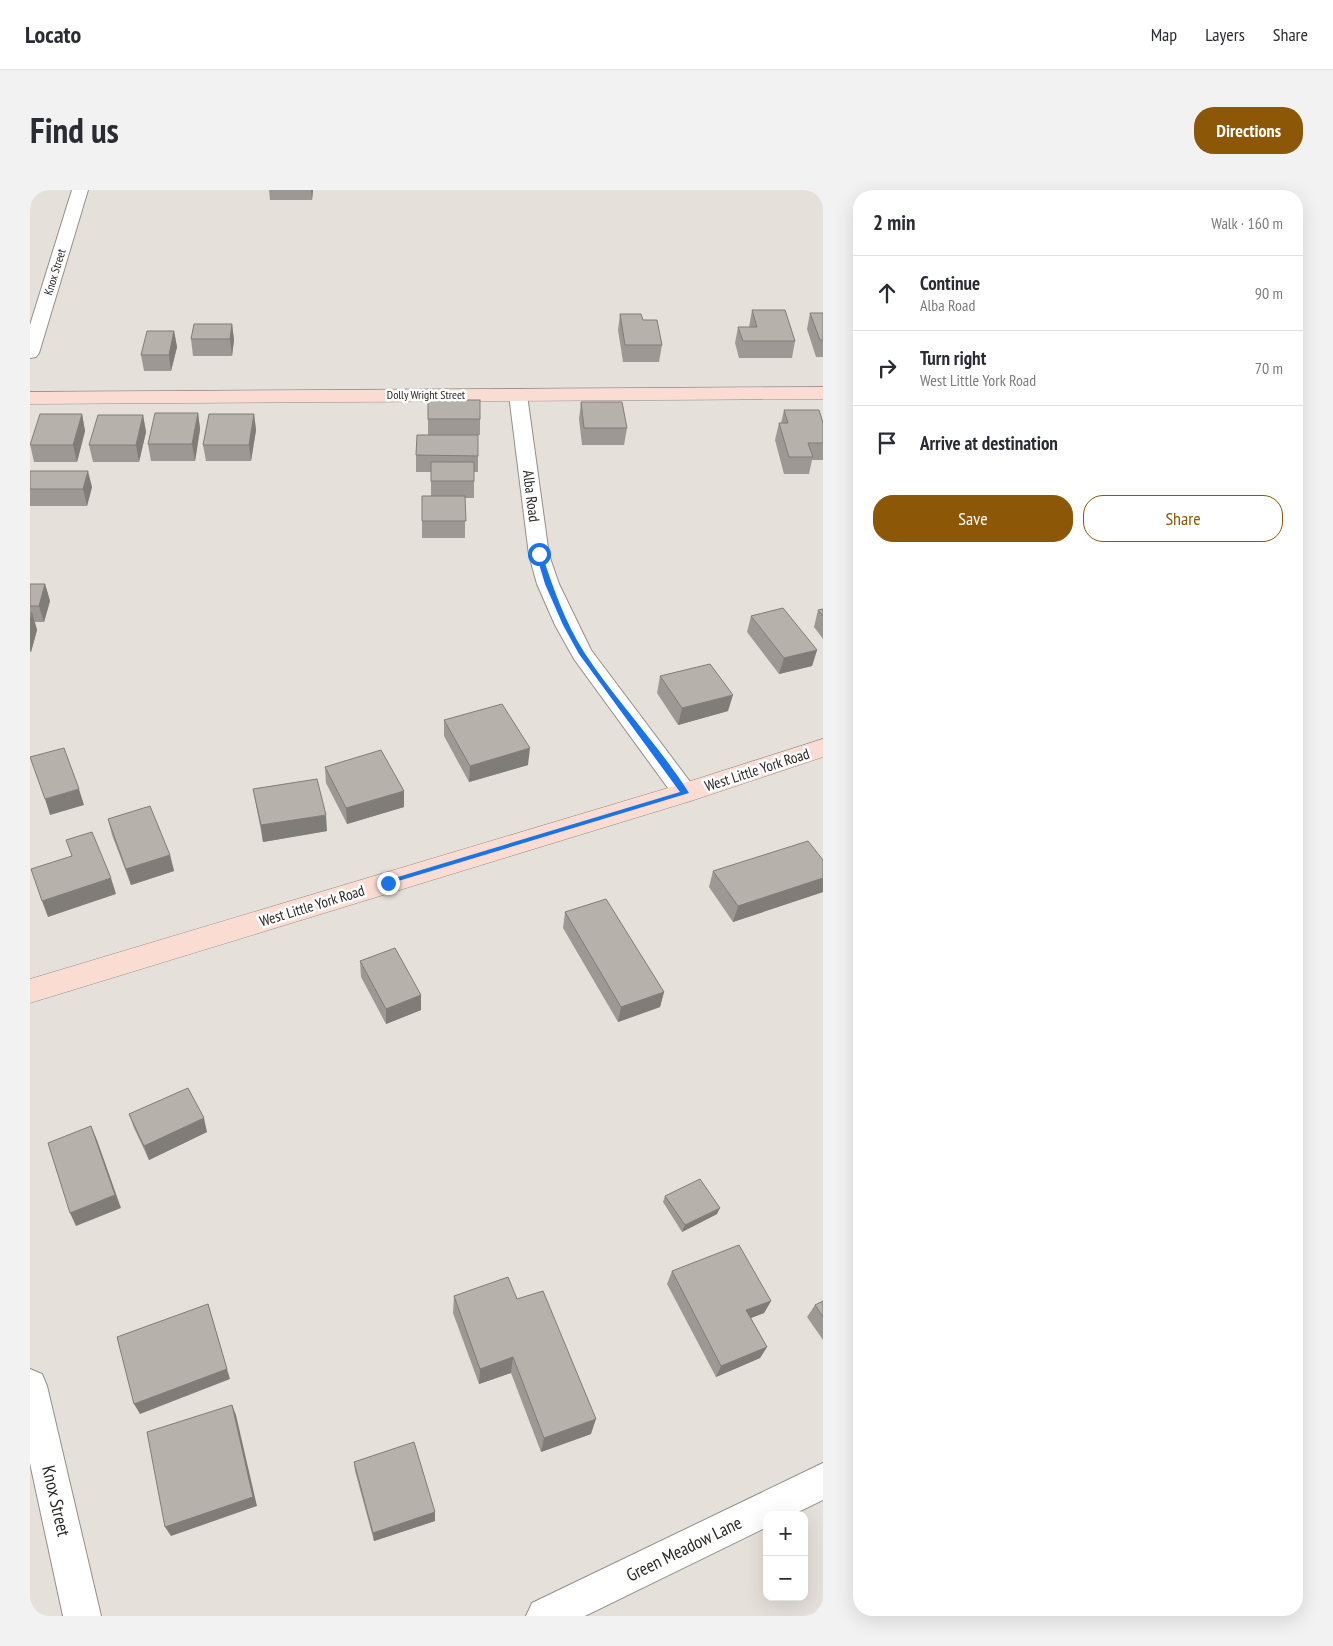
<!DOCTYPE html>
<html lang="en">
<head>
<meta charset="utf-8">
<style>
  body { margin:0; font-family:"PT Sans Narrow",sans-serif; background:#f2f2f3; color:#2b2b33 }
  .controls { position:absolute; right:15px; bottom:15px; display:grid; overflow:hidden; border-radius:10px; box-shadow:0 5px 20px #0002 }
  .controls button { width:45px; height:45px; display:grid; place-items:center; padding:0; border:0; border-bottom:1px solid #e1e1e2; background:#fff; color:#2b2b33; font:25px sans-serif }
  .stop { position:absolute; width:15px; height:15px; margin:-11px; border:4px solid #1a73e8; border-radius:50%; background:#fff }
  .stop.end { background:#1a73e8; border-color:#fff; box-shadow:0 1px 5px #0008 }
  .list { margin:0; padding:0; list-style:none }
  h2 { display:flex; justify-content:space-between; align-items:center; height:65px; margin:0; padding:0 20px; font-size:21px }
  h2 small { font-size:16px; font-weight:400; color:#7c7c81 }
  .list li { display:grid; grid-template-columns:32px 1fr auto; gap:15px; align-items:center; box-sizing:border-box; height:75px; padding:0 20px; border-top:1px solid #e1e1e2 }
  .list b { display:block; font-size:19px; white-space:nowrap }
  .list p { margin:0; font-size:16px; white-space:nowrap; color:#7c7c81 }
  .list em { font-size:16px; font-style:normal; color:#7c7c81 }
  .actions { display:flex; gap:10px; padding:15px 20px }
  .actions a { flex:1; padding:11px 0; border:1px solid #8d5708; border-radius:20px; text-align:center; font-size:18px; color:#8d5708 }
  .actions .main { background:#8d5708; color:#fff }
  .icon { flex:none; width:28px; height:28px; fill:none; stroke:currentColor; stroke-width:2; stroke-linecap:round; stroke-linejoin:round }
  .map { position:relative; flex:none; width:793px; height:1426px; overflow:hidden; border-radius:20px }
  header { display:flex; align-items:center; gap:30px; box-sizing:border-box; height:70px; padding:0 25px; background:#fff; border-bottom:1px solid #e1e1e2 }
  header strong { font-size:24px }
  nav { display:flex; gap:28px; margin-inline-start:auto; font-size:18px }
  .intro { display:flex; align-items:center; justify-content:space-between; box-sizing:border-box; height:120px; padding:0 30px }
  h1 { margin:0; font-size:35px }
  .button { padding:12px 22px; border-radius:20px; background:#8d5708; color:#fff; font-size:18px; font-weight:700 }
  main { display:flex; gap:30px; padding:0 30px }
  aside { flex:1; background:#fff; border-radius:20px; box-shadow:0 5px 20px #0002 }
  .map>svg:first-child { display:block }
  .lines { fill:none; stroke-linecap:round; stroke-linejoin:round }
  .street-casing { stroke:#948f89; stroke-width:2 }
  .secondary-casing { stroke:#948f89; stroke-width:1 }
  .street { fill:#fff; fill-rule:evenodd }
  .secondary { fill:#fadcd3; fill-rule:evenodd }
  .wall { fill:#9d9894 }
  .shaded-wall { fill:#807c78 }
  .building { fill:#b7b1ac; stroke:#807c78 }
  .route { fill:#1a73e8 }
  .labels { text-anchor:middle; stroke-width:5; stroke-linejoin:round; paint-order:stroke }
  .far-street-label { font-size:12px; fill:#2a2826; stroke:#fff }
  .street-label { font-size:15px; fill:#2a2826; stroke:#fff }
  .near-street-label { font-size:18px; fill:#2a2826; stroke:#fff }
</style>
</head>
<body>
<header>
<strong>Locato</strong>
<nav><a>Map</a><a>Layers</a><a>Share</a></nav>
</header>
<div class="intro"><h1>Find us</h1><a class="button">Directions</a></div>
<main>
<div class="map">
<svg width="793" height="1426" viewBox="0 0 793 1426">
  <rect width="100%" height="100%" fill="#e6e0da"/>
  <g class="lines">
    <defs>
      <g id="street">
        <polygon points="42,0 58,0 9,163 6,167 0,168 0,135"/>
        <polygon points="488,199 494,201 497,205 519,365 529,394 561,460 664,597 667,603 664,609 655,612 646,609 544,469 525,435 507,394 499,365 479,205 482,201"/>
        <polygon points="0,1179 12,1184 17,1196 71,1426 33,1426 0,1273"/>
        <polygon points="793,1273 793,1310 762,1325 737,1325 737,1337 555,1426 496,1426 502,1413"/>
      </g>
      <g id="secondary">
        <polygon points="793,197 793,209 0,214 0,202"/>
        <polygon points="793,549 793,567 664,610 0,813 0,789 648,595"/>
      </g>
    </defs>
    <use href="#street" class="street-casing"/>
    <use href="#secondary" class="secondary-casing"/>
    <use href="#street" class="street"/>
    <use href="#secondary" class="secondary"/>
  </g>
  <g class="wall">
    <polygon points="0,0 10,0 9,2 0,2"/>
    <polygon points="239,0 283,0 282,10 240,10"/>
    <polygon points="722,120 765,151 762,168 709,168 705,153 708,137 719,137"/>
    <polygon points="780,123 793,123 793,167 786,167 777,139"/>
    <polygon points="590,124 613,130 632,155 629,172 593,172 588,140"/>
    <polygon points="202,134 204,150 202,166 163,166 161,149"/>
    <polygon points="144,141 147,157 141,181 114,181 111,165"/>
    <polygon points="398,210 450,229 450,245 448,245 448,282 444,282 444,308 435,308 435,348 392,348 392,306 401,306 401,282 386,282 386,265 398,245"/>
    <polygon points="551,212 597,238 594,255 552,255 549,229"/>
    <polygon points="754,220 793,233 793,270 782,270 779,284 754,284 745,250 749,233 751,233"/>
    <polygon points="168,223 170,239 165,271 121,271 118,254"/>
    <polygon points="52,224 55,241 47,272 4,272 0,254"/>
    <polygon points="224,224 226,240 221,271 176,271 173,255"/>
    <polygon points="113,225 116,242 109,272 63,272 59,255"/>
    <polygon points="0,281 62,297 57,316 0,316"/>
    <polygon points="0,394 15,394 20,411 14,432 5,432 7,440 1,462 0,462"/>
    <polygon points="793,419 793,449 784,437 788,420"/>
    <polygon points="721,426 787,460 782,476 749,484 717,442"/>
    <polygon points="630,486 698,521 648,535 627,503"/>
    <polygon points="414,530 498,575 439,592 414,546"/>
    <polygon points="295,577 374,601 374,617 317,634 296,593"/>
    <polygon points="223,599 297,641 233,652"/>
    <polygon points="78,629 140,665 144,681 101,695 82,645"/>
    <polygon points="793,670 793,702 703,732 679,697 683,681"/>
    <polygon points="535,722 634,802 630,817 588,832 533,738"/>
    <polygon points="330,771 391,805 391,820 356,834 331,787"/>
    <polygon points="99,924 177,942 119,970 104,938"/>
    <polygon points="635,1006 687,1024 652,1042 633,1012"/>
    <polygon points="642,1081 741,1111 734,1123 721,1128 737,1157 730,1168 686,1187 637,1094"/>
    <polygon points="424,1106 487,1109 561,1244 511,1262 481,1183 449,1194 423,1123"/>
    <polygon points="793,1111 793,1150 777,1127 785,1115"/>
    <polygon points="324,1272 405,1331 344,1351 325,1281"/>
  </g>
  <g class="shaded-wall">
    <polygon points="281,0 283,0 282,10"/>
    <polygon points="202,134 204,150 202,166 200,149"/>
    <polygon points="144,141 147,157 141,181 139,165"/>
    <polygon points="168,223 170,239 165,271 162,254"/>
    <polygon points="52,224 55,241 47,272 43,255"/>
    <polygon points="224,224 226,240 221,271 219,255"/>
    <polygon points="113,225 116,242 109,272 106,255"/>
    <polygon points="58,281 62,297 57,316 53,299"/>
    <polygon points="15,394 20,411 14,432 9,416"/>
    <polygon points="2,423 7,440 1,462 0,459 0,431"/>
    <polygon points="787,460 782,476 749,484 754,468"/>
    <polygon points="703,505 698,521 648,535 652,518"/>
    <polygon points="500,558 498,575 439,592 440,576"/>
    <polygon points="49,599 54,615 20,625 15,609"/>
    <polygon points="374,601 374,617 317,634 316,618"/>
    <polygon points="296,625 297,641 233,652 231,635"/>
    <polygon points="140,665 144,681 101,695 96,679"/>
    <polygon points="81,688 86,704 18,727 12,711"/>
    <polygon points="793,688 793,702 703,732 708,716"/>
    <polygon points="634,802 630,817 588,832 591,817"/>
    <polygon points="391,805 391,820 356,834 356,819"/>
    <polygon points="174,928 177,942 119,970 114,956"/>
    <polygon points="61,936 67,950 91,1018 46,1036 40,1023"/>
    <polygon points="690,1018 687,1024 652,1042 655,1035"/>
    <polygon points="741,1111 734,1123 710,1132 716,1120"/>
    <polygon points="178,1114 200,1189 110,1224 104,1214"/>
    <polygon points="737,1157 730,1168 686,1187 691,1176"/>
    <polygon points="483,1167 481,1183 449,1194 450,1179"/>
    <polygon points="202,1215 206,1225 227,1316 141,1346 135,1337"/>
    <polygon points="566,1229 561,1244 511,1262 514,1248"/>
    <polygon points="405,1322 405,1331 344,1351 343,1343"/>
  </g>
  <g class="building">
    <polygon points="722,120 755,120 765,151 713,151 708,137 727,137"/>
    <polygon points="780,123 793,123 793,150 790,150"/>
    <polygon points="590,124 611,124 613,130 627,130 632,155 595,155"/>
    <polygon points="164,134 202,134 200,149 161,149"/>
    <polygon points="117,141 144,141 139,165 111,165"/>
    <rect x="398" y="210" width="52" height="19"/>
    <polygon points="551,212 592,212 597,238 554,238"/>
    <polygon points="754,220 789,220 793,233 793,253 778,253 783,267 759,267 749,233 758,233"/>
    <polygon points="125,223 168,223 162,254 118,254"/>
    <polygon points="10,224 52,224 43,255 0,255"/>
    <polygon points="179,224 224,224 219,255 173,255"/>
    <polygon points="68,225 113,225 106,255 59,255"/>
    <polygon points="387,245 448,245 448,266 386,265"/>
    <rect x="401" y="272" width="43" height="19"/>
    <polygon points="0,281 58,281 53,299 0,299"/>
    <polygon points="392,306 435,306 436,331 392,331"/>
    <polygon points="0,394 15,394 9,416 0,416"/>
    <polygon points="753,418 787,460 754,468 721,426"/>
    <polygon points="793,419 793,426 788,420"/>
    <polygon points="0,423 2,423 0,431"/>
    <polygon points="680,474 703,505 652,518 630,486"/>
    <polygon points="472,514 500,558 440,576 414,530"/>
    <polygon points="34,558 49,599 15,609 0,567"/>
    <polygon points="351,560 374,601 316,618 295,577"/>
    <polygon points="287,589 296,625 231,635 223,599"/>
    <polygon points="120,616 140,665 96,679 78,629"/>
    <polygon points="62,642 81,688 12,711 1,679 42,666 36,650"/>
    <polygon points="778,651 793,670 793,688 708,716 683,681"/>
    <polygon points="576,709 634,802 591,817 535,722"/>
    <polygon points="365,758 391,805 356,819 330,771"/>
    <polygon points="158,898 174,928 114,956 99,924"/>
    <polygon points="61,936 85,1005 40,1023 18,953"/>
    <polygon points="670,989 690,1018 655,1035 635,1006"/>
    <polygon points="709,1055 741,1111 716,1120 737,1157 691,1176 642,1081"/>
    <polygon points="478,1087 487,1109 513,1101 566,1229 514,1248 483,1167 450,1179 424,1106"/>
    <polygon points="793,1111 793,1127 785,1115"/>
    <polygon points="178,1114 197,1179 104,1214 87,1147"/>
    <polygon points="202,1215 223,1307 135,1337 117,1242"/>
    <polygon points="384,1252 405,1322 343,1343 324,1272"/>
  </g>
  <path class="route" d="M509,362L512,364C523,398 535,432 554,462C586,511 628,554 659,603L355,695L353,693L358,690L650,602L549,464L533,435L515,394L506,364Z"/>
  <g class="labels">
    <g class="far-street-label">
      <text transform="translate(25 82) rotate(-73)" y="4">Knox Street</text>
      <text x="396" y="209">Dolly Wright Street</text>
    </g>
    <g class="street-label">
      <text transform="translate(501 306) rotate(83)" y="5">Alba Road</text>
      <text transform="translate(727 580) rotate(-18)" y="5">West Little York Road</text>
      <text transform="translate(282 716) rotate(-17)" y="5">West Little York Road</text>
    </g>
    <g class="near-street-label">
      <text transform="translate(26 1311) rotate(77)" y="6">Knox Street</text>
      <text transform="translate(654 1359) rotate(-26)" y="6">Green Meadow Lane</text>
    </g>
  </g>
</svg>
<div class="controls">
<button>+</button>
<button>−</button>
</div>
<div class="stop" style="left:509px;top:364px"></div>
<div class="stop end" style="left:358px;top:693px"></div>
</div>
<aside>
<h2>2 min<small>Walk · 160 m</small></h2>
<ul class="list">
<li><svg class="icon" aria-label="ahead" viewBox="0 0 24 24"><path d="M12 20V5M6 11l6-6 6 6"/></svg><div><b>Continue</b><p>Alba Road</p></div><em>90 m</em></li>
<li><svg class="icon" aria-label="right" viewBox="0 0 24 24"><path d="M7 20v-9h11M14 6l5 5-5 5"/></svg><div><b>Turn right</b><p>West Little York Road</p></div><em>70 m</em></li>
<li><svg class="icon" aria-label="arrive" viewBox="0 0 24 24"><path d="M6 21V4h12l-3 4 3 4H6"/></svg><div><b>Arrive at destination</b></div></li>
</ul>
<div class="actions"><a class="main">Save</a><a>Share</a></div>
</aside>
</main>
</body>
</html>
